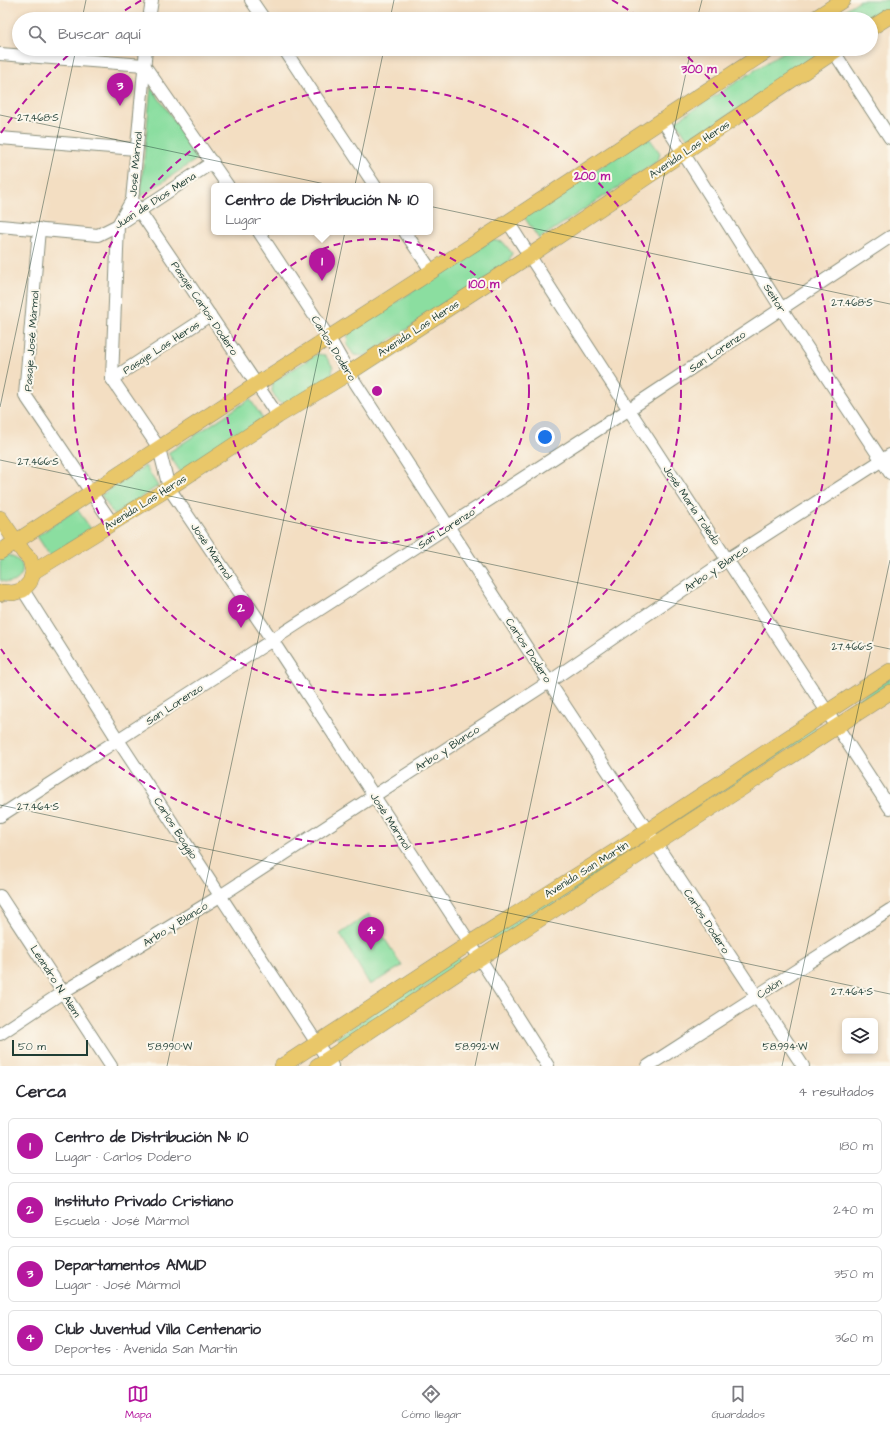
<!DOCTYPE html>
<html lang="es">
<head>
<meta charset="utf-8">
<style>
  body { margin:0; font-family:"Architects Daughter",sans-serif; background:#f2f2f3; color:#2b2b33 }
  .controls { position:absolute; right:12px; bottom:12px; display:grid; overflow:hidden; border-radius:6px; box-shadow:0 2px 6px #0003 }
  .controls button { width:36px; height:36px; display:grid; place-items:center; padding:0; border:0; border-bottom:1px solid #e1e1e2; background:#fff; color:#2b2b33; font:20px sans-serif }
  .scale { position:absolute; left:12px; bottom:10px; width:76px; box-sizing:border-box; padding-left:4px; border:2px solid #1f3d34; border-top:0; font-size:11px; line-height:14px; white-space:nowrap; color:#1f3d34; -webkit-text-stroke:3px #fbf7ec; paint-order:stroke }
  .you { position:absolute; left:545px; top:437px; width:14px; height:14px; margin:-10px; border:3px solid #fff; border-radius:50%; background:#1a73e8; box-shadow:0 0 0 6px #1a73e833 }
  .badge { display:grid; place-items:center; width:26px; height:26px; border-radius:50%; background:#b5179e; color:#fff; font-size:13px; font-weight:700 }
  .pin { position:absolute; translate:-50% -33px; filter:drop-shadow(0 1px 2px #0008) }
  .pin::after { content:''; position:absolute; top:21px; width:14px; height:12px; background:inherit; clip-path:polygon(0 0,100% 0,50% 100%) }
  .popup { position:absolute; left:211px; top:183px; width:222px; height:52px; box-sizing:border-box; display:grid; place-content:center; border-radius:6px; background:#fff; filter:drop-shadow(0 1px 3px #0005); font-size:13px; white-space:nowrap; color:#7c7c81 }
  .popup b { font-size:15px; color:#2b2b33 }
  .popup::after { content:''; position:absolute; left:50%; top:100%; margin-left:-8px; border:8px solid transparent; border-top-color:#fff }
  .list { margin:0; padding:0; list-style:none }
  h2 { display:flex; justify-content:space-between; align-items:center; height:52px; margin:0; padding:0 16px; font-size:17px }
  h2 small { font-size:13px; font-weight:400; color:#7c7c81 }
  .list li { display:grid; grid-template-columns:26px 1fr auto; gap:12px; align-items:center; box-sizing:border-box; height:56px; margin:0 8px 8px; padding:0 8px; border:1px solid #e1e1e2; border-radius:6px }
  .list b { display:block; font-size:15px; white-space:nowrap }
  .list p { margin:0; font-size:13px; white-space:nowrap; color:#7c7c81 }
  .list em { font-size:13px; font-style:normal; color:#7c7c81 }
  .icon { flex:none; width:22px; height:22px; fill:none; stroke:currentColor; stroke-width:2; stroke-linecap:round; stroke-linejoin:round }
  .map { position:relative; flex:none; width:890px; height:1066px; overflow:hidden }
  .search { position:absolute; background:#fff; box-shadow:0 2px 6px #0003; left:12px; right:12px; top:12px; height:44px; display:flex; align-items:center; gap:10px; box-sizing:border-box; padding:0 14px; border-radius:22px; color:#7c7c81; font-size:15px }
  .sheet { height:308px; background:#fff }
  nav { display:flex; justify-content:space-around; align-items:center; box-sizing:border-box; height:56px; border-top:1px solid #e1e1e2; background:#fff; font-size:11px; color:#7c7c81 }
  nav a { display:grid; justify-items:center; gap:2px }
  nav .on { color:#b5179e }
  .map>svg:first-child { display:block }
  .green { fill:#8bdea0; stroke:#558e6a }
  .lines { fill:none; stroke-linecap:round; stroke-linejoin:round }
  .minor-casing { stroke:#898e7b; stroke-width:14 }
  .major-casing { stroke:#898e7b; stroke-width:16 }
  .minor { stroke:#fff; stroke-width:12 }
  .major { stroke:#e9c769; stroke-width:15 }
  .ticks { fill:none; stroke:#1f3d34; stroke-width:1; stroke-opacity:0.45 }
  .ring { fill:none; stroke:#b5179e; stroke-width:2; stroke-dasharray:7 5 }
  .labels { text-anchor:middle; stroke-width:4; stroke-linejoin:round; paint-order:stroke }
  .street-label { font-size:11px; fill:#1f3d34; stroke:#fbf7ec }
  .ticks-label { font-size:10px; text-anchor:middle; fill:#1f3d34; stroke:#fbf7ec; stroke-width:4; stroke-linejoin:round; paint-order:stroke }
  .centre { fill:#b5179e; stroke:#fbf7ec; stroke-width:2 }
  .ring-label { font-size:12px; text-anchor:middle; font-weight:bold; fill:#b5179e; stroke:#fbf7ec; stroke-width:4; stroke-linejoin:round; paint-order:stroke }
</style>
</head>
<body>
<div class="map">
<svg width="890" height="1066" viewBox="0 0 890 1066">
  <rect width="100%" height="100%" fill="#fbf7ec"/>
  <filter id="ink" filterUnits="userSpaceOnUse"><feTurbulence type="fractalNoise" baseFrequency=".025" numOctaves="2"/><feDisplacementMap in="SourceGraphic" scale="8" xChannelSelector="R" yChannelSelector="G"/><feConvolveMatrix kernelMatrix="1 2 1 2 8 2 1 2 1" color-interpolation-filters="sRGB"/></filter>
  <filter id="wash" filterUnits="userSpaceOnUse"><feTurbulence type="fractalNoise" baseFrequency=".012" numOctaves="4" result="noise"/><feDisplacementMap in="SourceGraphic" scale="16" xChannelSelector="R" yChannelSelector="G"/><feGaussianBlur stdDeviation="0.9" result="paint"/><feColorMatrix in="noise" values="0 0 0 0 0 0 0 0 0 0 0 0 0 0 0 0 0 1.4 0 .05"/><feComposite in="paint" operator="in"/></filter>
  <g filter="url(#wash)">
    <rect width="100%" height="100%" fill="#f3dec2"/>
    <g class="green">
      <polygon points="860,0 890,0 890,8 871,20 831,19"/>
      <polygon points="788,49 821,49 824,53 689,141 676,121"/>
      <polygon points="151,87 200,157 140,197"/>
      <polygon points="650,139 660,153 658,161 539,239 524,217 640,141"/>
      <polygon points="492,240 503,242 512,253 508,265 365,356 354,355 347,345 348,333"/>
      <polygon points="317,354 325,355 333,367 332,375 287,403 278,402 272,391 273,382"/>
      <polygon points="250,399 263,419 181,473 168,453"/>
      <polygon points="145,466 158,486 114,515 101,495"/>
      <polygon points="77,509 91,529 50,556 37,536"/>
      <path d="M5,555C34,556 23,592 0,580V558Z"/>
      <polygon points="890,678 890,686 851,711 847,706"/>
      <polygon points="813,725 817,730 673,827 669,821"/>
      <polygon points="634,844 638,850 496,943 491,937"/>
      <polygon points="369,914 402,966 370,985 340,934"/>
      <polygon points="457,956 462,963 341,1044 337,1037"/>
    </g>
  </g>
  <g filter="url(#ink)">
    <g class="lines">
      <defs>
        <g id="minor">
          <polyline points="251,0 264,19"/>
          <polyline points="149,19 152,0"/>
          <polyline points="146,49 132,200 118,225 112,379 159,448 169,488 272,640 470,943 548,1066"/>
          <polyline points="284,49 375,186"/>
          <polyline points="832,49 890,138"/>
          <polyline points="0,54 144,65"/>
          <polyline points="144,65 228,186"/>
          <polyline points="663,121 781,308 890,473"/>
          <polyline points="0,138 136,149"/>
          <polyline points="132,200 278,416"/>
          <path d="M508,222C633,419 763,613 890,808"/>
          <polyline points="0,226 98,235 118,225 213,162"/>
          <polyline points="39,229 25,395 112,523"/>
          <polyline points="259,232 329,338 349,373 549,682 803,1066"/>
          <polyline points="405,232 432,272"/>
          <polyline points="112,379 210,315"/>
          <polyline points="23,590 118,740 332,1066"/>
          <polyline points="0,816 628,410 890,237"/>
          <polyline points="0,896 111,1066"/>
          <polyline points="0,1034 63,992 220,896 549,682 728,559 890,455"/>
          <polyline points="648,1066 890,910"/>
        </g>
        <g id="major">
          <polyline points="814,19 843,0"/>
          <polyline points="871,28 890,16"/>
          <polyline points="0,518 24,553 30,559 33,572 30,582 23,590 13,593 3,592 0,594"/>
          <polyline points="0,552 257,384 508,222 770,49"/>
          <polyline points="33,572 169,488 278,416 349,373 529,256 838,49"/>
          <polyline points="282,1066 470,943 647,831 827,712 890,671"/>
          <polyline points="317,1066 480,958 890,692"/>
        </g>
      </defs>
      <use href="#minor" class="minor-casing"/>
      <use href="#major" class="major-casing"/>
      <use href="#minor" class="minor"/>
      <use href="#major" class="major"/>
    </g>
  </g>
  <path class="ticks" d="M82,19L86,0M390,19L394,0M697,19L702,0M0,115L890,304M0,407L76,49M0,460L890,649M0,805L890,994M167,1066L384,49M475,1066L691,49M782,1066L890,560"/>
  <g class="ring">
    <circle cx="377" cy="391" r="152"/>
    <circle cx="377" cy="391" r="304"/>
    <path d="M1 133A456 456 0 0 1 75 49M115 17A456 456 0 0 1 142 0M612 0A456 456 0 0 1 639 17M679 49A456 456 0 1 1 1 649"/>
  </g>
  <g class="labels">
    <g class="street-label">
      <text transform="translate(689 149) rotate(-34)" y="4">Avenida Las Heras</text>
      <text transform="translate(135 164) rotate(-85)" y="4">José Mármol</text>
      <text transform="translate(155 200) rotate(-33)" y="4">Juan de Dios Mena</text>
      <text transform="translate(775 298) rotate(58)" y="4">Seitor</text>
      <text transform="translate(205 308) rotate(56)" y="4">Pasaje Carlos Dodero</text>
      <text transform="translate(418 328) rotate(-33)" y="4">Avenida Las Heras</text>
      <text transform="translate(31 341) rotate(-86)" y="4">Pasaje José Mármol</text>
      <text transform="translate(161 347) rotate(-33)" y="4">Pasaje Las Heras</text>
      <text transform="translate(334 348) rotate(58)" y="4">Carlos Dodero</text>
      <text transform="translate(717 351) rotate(-34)" y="4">San Lorenzo</text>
      <text transform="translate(145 502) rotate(-32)" y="4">Avenida Las Heras</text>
      <text transform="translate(692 505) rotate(56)" y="4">José María Toledo</text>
      <text transform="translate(446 528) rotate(-33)" y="4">San Lorenzo</text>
      <text transform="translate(212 551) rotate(56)" y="4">José Mármol</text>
      <text transform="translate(716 568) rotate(-34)" y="4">Arbo y Blanco</text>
      <text transform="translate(529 650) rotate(57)" y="4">Carlos Dodero</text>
      <text transform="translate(174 704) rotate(-33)" y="4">San Lorenzo</text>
      <text transform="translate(447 748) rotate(-33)" y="4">Arbo y Blanco</text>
      <text transform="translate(391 821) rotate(57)" y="4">José Mármol</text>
      <text transform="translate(176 828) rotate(57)" y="4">Carlos Boggio</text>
      <text transform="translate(586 869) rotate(-32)" y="4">Avenida San Martín</text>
      <text transform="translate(707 921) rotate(57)" y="4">Carlos Dodero</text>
      <text transform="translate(175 924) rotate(-32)" y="4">Arbo y Blanco</text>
      <text transform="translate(56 981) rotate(57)" y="4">Leandro N. Alem</text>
      <text transform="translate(769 988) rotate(-33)" y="4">Colón</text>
    </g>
  </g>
  <g class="ticks-label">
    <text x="38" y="121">27.468°S</text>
    <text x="852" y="306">27.468°S</text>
    <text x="38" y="465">27.466°S</text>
    <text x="852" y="650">27.466°S</text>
    <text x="38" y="810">27.464°S</text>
    <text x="852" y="995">27.464°S</text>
    <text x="170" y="1050">58.990°W</text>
    <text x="477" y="1050">58.992°W</text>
    <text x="785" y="1050">58.994°W</text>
  </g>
  <circle cx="377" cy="391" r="6" class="centre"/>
  <g class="ring-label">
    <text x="699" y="73">300 m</text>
    <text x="592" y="180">200 m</text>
    <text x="484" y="288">100 m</text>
  </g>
</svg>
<div class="controls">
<button><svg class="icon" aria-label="layers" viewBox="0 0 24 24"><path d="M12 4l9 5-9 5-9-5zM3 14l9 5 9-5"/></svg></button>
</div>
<div class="scale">50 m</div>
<div class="you"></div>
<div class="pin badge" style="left:322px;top:281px">1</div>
<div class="popup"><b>Centro de Distribución Nº 10</b>Lugar</div>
<div class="pin badge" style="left:241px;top:628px">2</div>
<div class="pin badge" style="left:120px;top:106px">3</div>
<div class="pin badge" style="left:371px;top:950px">4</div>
<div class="search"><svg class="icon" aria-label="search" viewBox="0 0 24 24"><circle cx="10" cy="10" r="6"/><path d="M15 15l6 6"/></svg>Buscar aquí</div>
</div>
<section class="sheet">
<h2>Cerca<small>4 resultados</small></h2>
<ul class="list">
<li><span class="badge">1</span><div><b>Centro de Distribución Nº 10</b><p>Lugar · Carlos Dodero</p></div><em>180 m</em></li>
<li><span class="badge">2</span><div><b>Instituto Privado Cristiano</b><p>Escuela · José Mármol</p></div><em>240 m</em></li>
<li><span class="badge">3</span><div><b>Departamentos AMUD</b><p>Lugar · José Mármol</p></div><em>350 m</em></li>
<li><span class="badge">4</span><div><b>Club Juventud Villa Centenario</b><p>Deportes · Avenida San Martín</p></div><em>360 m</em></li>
</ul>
</section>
<nav>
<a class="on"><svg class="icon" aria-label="map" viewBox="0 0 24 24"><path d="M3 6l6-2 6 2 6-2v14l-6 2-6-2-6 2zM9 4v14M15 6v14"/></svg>Mapa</a>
<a><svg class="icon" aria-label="directions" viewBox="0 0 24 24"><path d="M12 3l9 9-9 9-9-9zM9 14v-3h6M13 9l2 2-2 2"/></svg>Cómo llegar</a>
<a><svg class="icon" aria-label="saved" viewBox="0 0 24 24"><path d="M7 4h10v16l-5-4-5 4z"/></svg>Guardados</a>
</nav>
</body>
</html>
